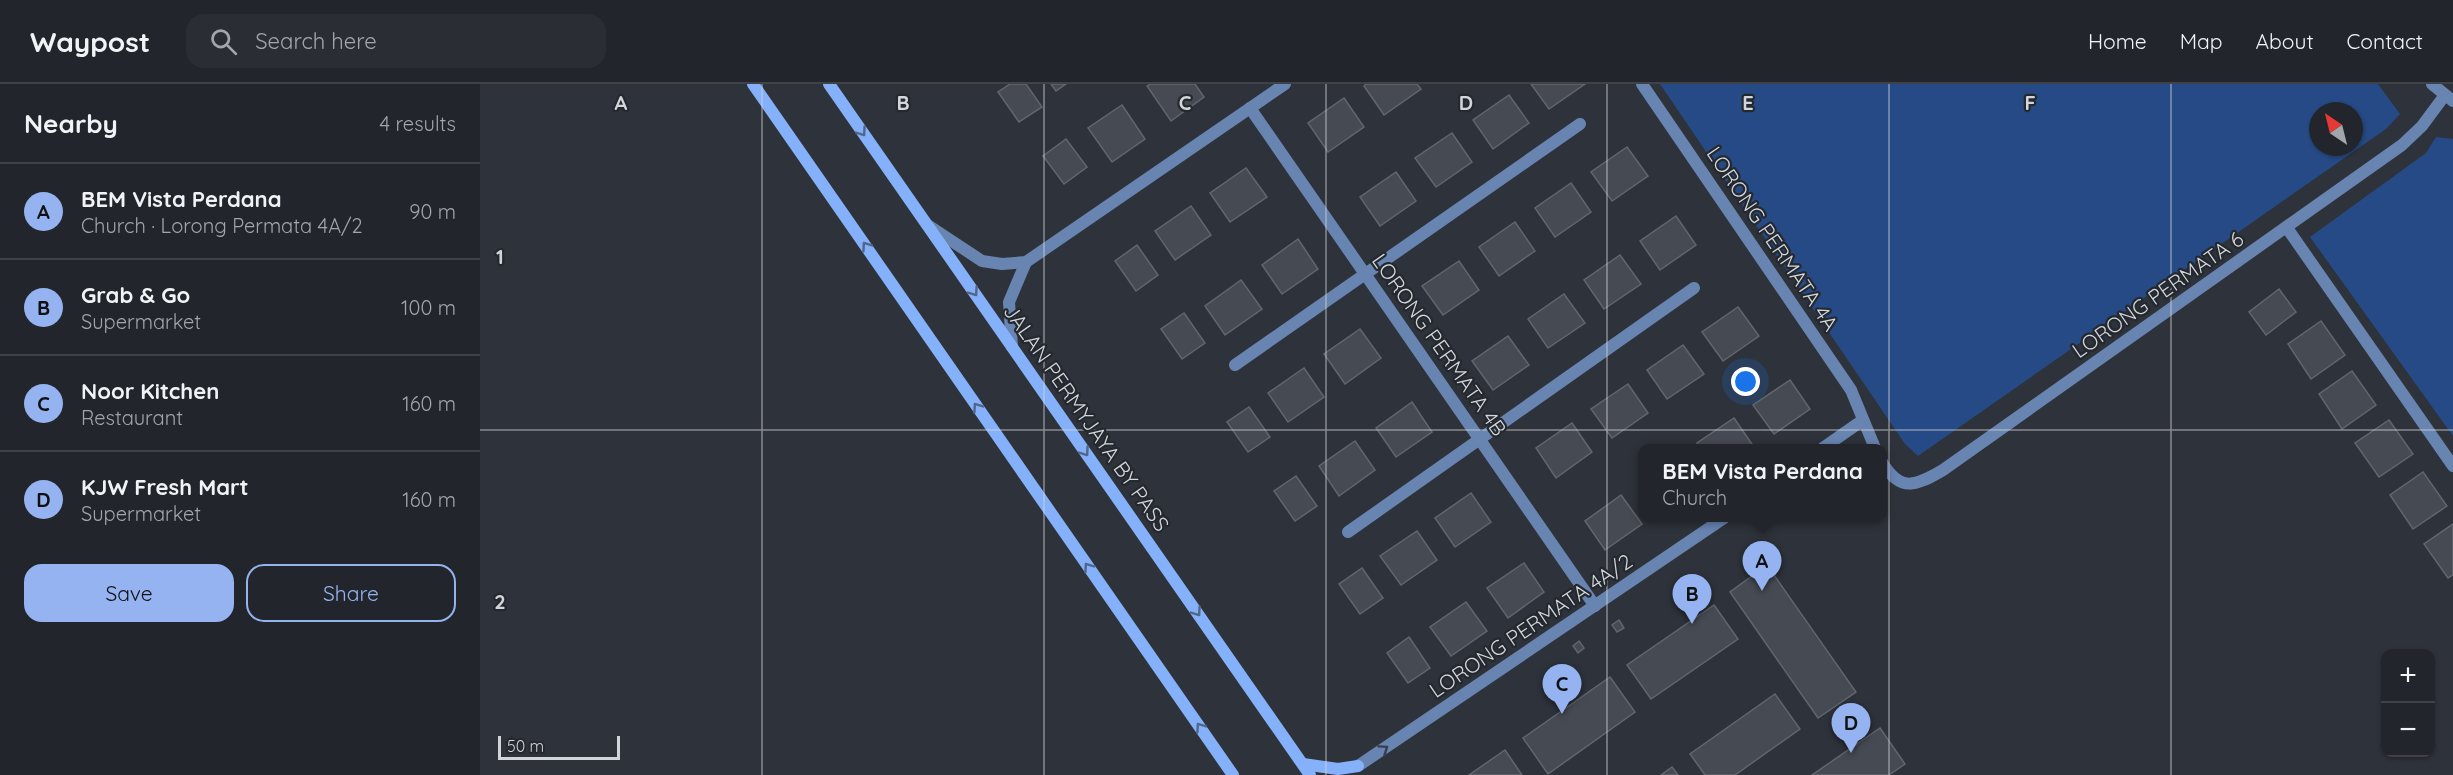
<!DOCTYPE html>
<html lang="en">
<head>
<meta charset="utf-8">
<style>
  body { margin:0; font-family:Quicksand,sans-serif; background:#2a2e34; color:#f1f3f6 }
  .controls { position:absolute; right:18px; bottom:18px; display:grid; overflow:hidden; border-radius:12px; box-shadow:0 2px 4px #0004 }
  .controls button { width:54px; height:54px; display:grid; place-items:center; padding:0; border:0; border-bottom:2px solid #3f4348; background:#22262c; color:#f1f3f6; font:30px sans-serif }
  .compass { position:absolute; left:1829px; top:18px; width:54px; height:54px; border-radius:50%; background:#22262c; box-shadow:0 2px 4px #0004; rotate:325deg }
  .scale { position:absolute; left:18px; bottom:15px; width:122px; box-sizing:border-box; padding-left:6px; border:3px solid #d2d5d9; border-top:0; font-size:16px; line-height:21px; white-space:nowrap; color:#d2d5d9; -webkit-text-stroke:4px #24282f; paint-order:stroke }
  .you { position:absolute; left:1266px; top:298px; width:21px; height:21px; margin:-15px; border:4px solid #fff; border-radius:50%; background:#1a73e8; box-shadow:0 0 0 9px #1a73e833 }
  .badge { display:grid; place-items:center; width:39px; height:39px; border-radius:50%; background:#95b2f1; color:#111; font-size:20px; font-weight:700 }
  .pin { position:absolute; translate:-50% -50px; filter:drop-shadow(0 2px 3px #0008) }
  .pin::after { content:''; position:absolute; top:32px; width:21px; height:18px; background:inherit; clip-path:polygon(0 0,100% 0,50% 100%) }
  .popup { position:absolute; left:1158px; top:360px; width:249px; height:78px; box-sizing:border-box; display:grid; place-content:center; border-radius:12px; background:#22262c; filter:drop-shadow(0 2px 4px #0005); font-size:20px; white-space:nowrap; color:#a2a5a9 }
  .popup b { font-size:22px; color:#f1f3f6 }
  .popup::after { content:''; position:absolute; left:50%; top:100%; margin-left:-12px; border:12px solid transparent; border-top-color:#22262c }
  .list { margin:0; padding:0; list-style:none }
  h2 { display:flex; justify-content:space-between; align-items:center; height:78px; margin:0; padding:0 24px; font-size:26px }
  h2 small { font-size:20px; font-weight:400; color:#a2a5a9 }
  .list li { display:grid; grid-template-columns:39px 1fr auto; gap:18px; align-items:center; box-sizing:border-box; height:96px; padding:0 24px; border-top:2px solid #3f4348 }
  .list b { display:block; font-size:22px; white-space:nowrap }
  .list p { margin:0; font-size:20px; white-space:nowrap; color:#a2a5a9 }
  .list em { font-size:20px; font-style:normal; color:#a2a5a9 }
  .actions { display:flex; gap:12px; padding:18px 24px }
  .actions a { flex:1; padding:14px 0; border:2px solid #95b2f1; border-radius:18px; text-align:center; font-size:21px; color:#95b2f1 }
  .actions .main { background:#95b2f1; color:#111 }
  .icon { flex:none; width:33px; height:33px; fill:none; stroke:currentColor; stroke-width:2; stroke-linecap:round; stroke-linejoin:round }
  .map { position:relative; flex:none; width:1973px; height:691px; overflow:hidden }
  header { display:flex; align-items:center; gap:36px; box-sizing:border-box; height:84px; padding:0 30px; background:#22262c; border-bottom:2px solid #3f4348 }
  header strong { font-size:28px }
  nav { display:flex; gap:33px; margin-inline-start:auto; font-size:21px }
  .search { width:420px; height:54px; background:#2a2e34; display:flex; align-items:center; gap:15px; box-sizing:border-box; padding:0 21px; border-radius:18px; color:#a2a5a9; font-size:22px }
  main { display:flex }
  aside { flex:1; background:#22262c }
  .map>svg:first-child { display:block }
  .green { fill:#264a85; fill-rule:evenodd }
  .building { fill:#464a52; stroke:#61666e; stroke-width:1.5 }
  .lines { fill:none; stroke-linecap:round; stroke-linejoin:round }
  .street { stroke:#6884b1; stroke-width:12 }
  .secondary { stroke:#85b1fa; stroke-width:12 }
  .oneway { stroke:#50668a }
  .oneway2 { stroke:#353f50 }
  .grid { fill:none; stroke:#d2d5d9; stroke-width:1.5; stroke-opacity:0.55 }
  .labels { text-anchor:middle; stroke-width:4.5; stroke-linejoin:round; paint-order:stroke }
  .street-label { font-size:21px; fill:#d2d5d9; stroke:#24282f }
  .grid-label { font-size:20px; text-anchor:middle; font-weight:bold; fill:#d2d5d9; stroke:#24282f; stroke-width:4.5; stroke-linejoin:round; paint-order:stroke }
</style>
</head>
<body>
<header>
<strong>Waypost</strong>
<div class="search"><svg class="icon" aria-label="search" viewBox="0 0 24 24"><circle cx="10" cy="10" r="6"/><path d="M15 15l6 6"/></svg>Search here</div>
<nav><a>Home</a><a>Map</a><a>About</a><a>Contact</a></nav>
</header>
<main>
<aside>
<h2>Nearby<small>4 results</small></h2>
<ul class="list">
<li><span class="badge">A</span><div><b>BEM Vista Perdana</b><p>Church · Lorong Permata 4A/2</p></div><em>90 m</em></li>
<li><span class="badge">B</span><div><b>Grab &amp; Go</b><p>Supermarket</p></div><em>100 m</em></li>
<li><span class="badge">C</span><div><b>Noor Kitchen</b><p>Restaurant</p></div><em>160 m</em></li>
<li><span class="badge">D</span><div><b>KJW Fresh Mart</b><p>Supermarket</p></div><em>160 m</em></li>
</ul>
<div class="actions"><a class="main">Save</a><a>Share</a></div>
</aside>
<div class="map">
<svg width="1973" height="691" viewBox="0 0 1973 691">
  <rect width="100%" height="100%" fill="#2e323a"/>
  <g class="green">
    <path d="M1180,0H1898L1920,30L1906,45L1438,372L1425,360ZM1838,27H1874V63H1838Z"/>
    <polygon points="1956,53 1973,55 1973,352 1830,153 1946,69"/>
  </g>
  <g class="building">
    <polygon points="530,0 546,0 562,23 539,38 518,8"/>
    <polygon points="571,0 586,0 576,7"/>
    <polygon points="671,0 715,0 724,13 691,37 667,2"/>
    <polygon points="886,0 937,0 941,5 904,31 884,2"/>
    <polygon points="1051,0 1105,0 1069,25"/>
    <polygon points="1029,11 1049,39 1013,65 993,36"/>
    <polygon points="864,14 884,43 848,68 828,39"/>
    <polygon points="642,21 665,55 632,78 608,44"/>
    <polygon points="972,49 992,78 956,103 935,74"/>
    <polygon points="586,55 607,83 584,100 563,72"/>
    <polygon points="1147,63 1168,92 1132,117 1111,88"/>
    <polygon points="766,84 787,113 750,138 730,109"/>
    <polygon points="916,88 936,117 900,142 880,113"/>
    <polygon points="1091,99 1111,128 1075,153 1055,124"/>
    <polygon points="711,122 731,151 695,176 675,147"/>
    <polygon points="1196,132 1216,161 1180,186 1160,157"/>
    <polygon points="1035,138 1055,167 1019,192 999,163"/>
    <polygon points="818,155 838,185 802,210 782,181"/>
    <polygon points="657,161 678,191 656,207 635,177"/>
    <polygon points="1140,171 1161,200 1124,225 1104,196"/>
    <polygon points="979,177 999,206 963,231 942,202"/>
    <polygon points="761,196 782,225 745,251 725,222"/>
    <polygon points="1799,205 1816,228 1786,251 1769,228"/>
    <polygon points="1084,210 1105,239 1068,264 1048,235"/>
    <polygon points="1258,223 1279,252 1243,277 1222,248"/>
    <polygon points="704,229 725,259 702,275 681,245"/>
    <polygon points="1841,237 1865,271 1831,295 1808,260"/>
    <polygon points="880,245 901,274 865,300 844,270"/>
    <polygon points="1028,252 1049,281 1013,306 992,277"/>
    <polygon points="1203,261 1224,290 1187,315 1167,286"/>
    <polygon points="824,284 844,313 808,338 788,309"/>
    <polygon points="1872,287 1896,321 1862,345 1839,310"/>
    <polygon points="1310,296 1330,325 1294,350 1273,321"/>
    <polygon points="1148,300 1168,329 1132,354 1111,325"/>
    <polygon points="932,318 952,348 916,373 896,344"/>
    <polygon points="769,323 790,353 768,368 747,338"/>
    <polygon points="1254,334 1274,363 1221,364 1217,359"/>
    <polygon points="1909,336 1933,370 1899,393 1875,359"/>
    <polygon points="1092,339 1112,368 1076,394 1056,364"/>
    <polygon points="875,357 895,386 859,412 839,382"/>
    <polygon points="1943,388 1967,422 1933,445 1910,411"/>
    <polygon points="816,392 837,422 815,437 794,407"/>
    <polygon points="991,409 1011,438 975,463 955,434"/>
    <polygon points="1141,411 1162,440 1125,466 1105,437"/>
    <polygon points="1973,440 1973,491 1968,494 1944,460"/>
    <polygon points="937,447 957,476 921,501 900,472"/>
    <polygon points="1044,479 1064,508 1028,534 1007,504"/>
    <polygon points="1287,481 1376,608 1338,634 1250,508"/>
    <polygon points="882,484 903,514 880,530 859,500"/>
    <polygon points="986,518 1007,547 971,572 950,543"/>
    <polygon points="1234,521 1258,555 1171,615 1147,581"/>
    <polygon points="1139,536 1144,544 1137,548 1132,541"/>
    <polygon points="929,553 950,584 928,599 907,569"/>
    <polygon points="1099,557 1104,564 1098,569 1093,562"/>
    <polygon points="1130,593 1155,628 1068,690 1043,654"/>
    <polygon points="1295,610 1320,645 1255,691 1225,691 1210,670"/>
    <polygon points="1400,644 1425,680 1409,691 1332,691"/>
    <polygon points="1025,666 1042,691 989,691"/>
    <polygon points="1192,683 1198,691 1181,691"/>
  </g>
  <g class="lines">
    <g class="street">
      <polyline points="1162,0 1371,306 1395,364"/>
      <polyline points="1952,0 1973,17"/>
      <polyline points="770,24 1115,522"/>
      <polyline points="449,142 502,177 522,180 546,178 805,0"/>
      <polyline points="1807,144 1973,382"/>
      <polyline points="532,263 529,218 546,178"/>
      <polyline points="755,281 1100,40"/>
      <polyline points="1343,364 1383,336"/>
      <path d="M1402,378C1420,409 1436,402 1463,386L1922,61L1942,42L1965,11"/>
      <polyline points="868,448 1214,204"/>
      <polyline points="878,682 1244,434"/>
    </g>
    <g class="secondary">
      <polyline points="273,0 753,691"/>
      <polyline points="349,0 830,691"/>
      <polyline points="823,680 858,685 878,682"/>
    </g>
  </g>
  <defs><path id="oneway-chevron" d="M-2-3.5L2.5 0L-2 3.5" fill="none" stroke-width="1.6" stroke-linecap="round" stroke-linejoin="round" transform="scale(1.5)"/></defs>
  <g class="oneway">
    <use href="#oneway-chevron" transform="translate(382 48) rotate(55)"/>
    <use href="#oneway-chevron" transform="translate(386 162) rotate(-125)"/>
    <use href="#oneway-chevron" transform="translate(494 208) rotate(55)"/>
    <use href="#oneway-chevron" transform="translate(497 323) rotate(-125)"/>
    <use href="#oneway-chevron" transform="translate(605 368) rotate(55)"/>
    <use href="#oneway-chevron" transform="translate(608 483) rotate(-125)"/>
    <use href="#oneway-chevron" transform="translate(717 528) rotate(55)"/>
    <use href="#oneway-chevron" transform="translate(720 643) rotate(-125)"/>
  </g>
  <use class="oneway2" href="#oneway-chevron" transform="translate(904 665) rotate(-34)"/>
  <path class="grid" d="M282,0V691M564,0V691M846,0V691M1127,0V691M1409,0V691M1691,0V691M0,346H1973"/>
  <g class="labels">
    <g class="street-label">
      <text transform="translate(1292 155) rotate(56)" y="7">LORONG PERMATA 4A</text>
      <text transform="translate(1678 211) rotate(-35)" y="7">LORONG PERMATA 6</text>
      <text transform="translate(959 261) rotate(55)" y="7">LORONG PERMATA 4B</text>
      <text transform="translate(606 334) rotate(55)" y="7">JALAN PERMYJAYA BY PASS</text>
      <text transform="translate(1051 542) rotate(-34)" y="7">LORONG PERMATA 4A/2</text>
    </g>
  </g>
  <g class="grid-label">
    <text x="141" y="26">A</text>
    <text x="423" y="26">B</text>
    <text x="705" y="26">C</text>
    <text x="986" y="26">D</text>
    <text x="1268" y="26">E</text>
    <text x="1550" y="26">F</text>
    <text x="20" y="180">1</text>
    <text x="20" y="525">2</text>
  </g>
</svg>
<div class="controls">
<button>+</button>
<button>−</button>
</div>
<svg class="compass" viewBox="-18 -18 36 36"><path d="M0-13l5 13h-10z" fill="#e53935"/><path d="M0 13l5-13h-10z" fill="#a2a5a9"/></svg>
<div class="scale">50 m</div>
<div class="you"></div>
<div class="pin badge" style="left:1282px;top:507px">A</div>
<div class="popup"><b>BEM Vista Perdana</b>Church</div>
<div class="pin badge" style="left:1212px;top:540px">B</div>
<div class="pin badge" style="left:1082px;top:630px">C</div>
<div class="pin badge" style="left:1371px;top:669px">D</div>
</div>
</main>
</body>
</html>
